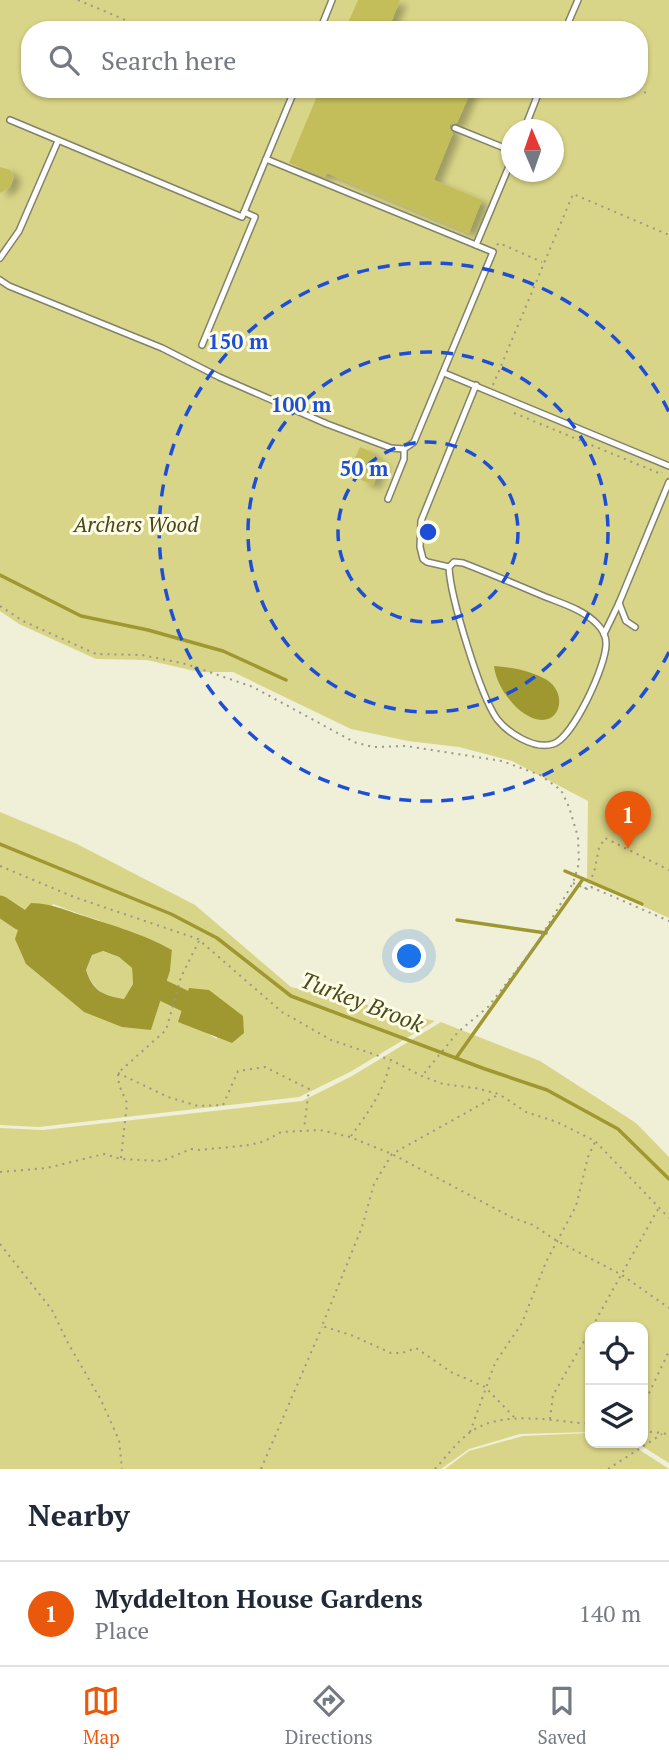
<!DOCTYPE html>
<html lang="en">
<head>
<meta charset="utf-8">
<style>
  body { margin:0; font-family:"PT Serif",serif; background:#f2f2f3; color:#1f2937 }
  .controls { position:absolute; right:21px; bottom:21px; display:grid; overflow:hidden; border-radius:14px; box-shadow:0 2px 5px #0004 }
  .controls button { width:63px; height:63px; display:grid; place-items:center; padding:0; border:0; border-bottom:2px solid #e0e1e3; background:#fff; color:#1f2937; font:35px sans-serif }
  .compass { position:absolute; left:501px; top:119px; width:63px; height:63px; border-radius:50%; background:#fff; box-shadow:0 2px 5px #0004; rotate:358deg }
  .you { position:absolute; left:410px; top:957px; width:24px; height:24px; margin:-18px; border:5px solid #fff; border-radius:50%; background:#1a73e8; box-shadow:0 0 0 10px #1a73e833 }
  .badge { display:grid; place-items:center; width:46px; height:46px; border-radius:50%; background:#ea580c; color:#fff; font-size:23px; font-weight:700 }
  .pin { position:absolute; translate:-50% -58px; filter:drop-shadow(0 2px 4px #0008) }
  .pin::after { content:''; position:absolute; top:37px; width:24px; height:21px; background:inherit; clip-path:polygon(0 0,100% 0,50% 100%) }
  .list { margin:0; padding:0; list-style:none }
  h2 { display:flex; justify-content:space-between; align-items:center; height:91px; margin:0; padding:0 28px; font-size:30px }
  h2 small { font-size:23px; font-weight:400; color:#747a83 }
  .list li { display:grid; grid-template-columns:46px 1fr auto; gap:21px; align-items:center; box-sizing:border-box; height:105px; padding:0 28px; border-top:2px solid #e0e1e3 }
  .list b { display:block; font-size:26px; white-space:nowrap }
  .list p { margin:0; font-size:23px; white-space:nowrap; color:#747a83 }
  .list em { font-size:23px; font-style:normal; color:#747a83 }
  .icon { flex:none; width:38px; height:38px; fill:none; stroke:currentColor; stroke-width:2; stroke-linecap:round; stroke-linejoin:round }
  .map { position:relative; flex:none; width:669px; height:1469px; overflow:hidden }
  .search { position:absolute; background:#fff; box-shadow:0 2px 5px #0004; left:21px; right:21px; top:21px; height:77px; display:flex; align-items:center; gap:18px; box-sizing:border-box; padding:0 24px; border-radius:28px; color:#747a83; font-size:26px }
  .sheet { height:196px; background:#fff }
  nav { display:flex; justify-content:space-around; align-items:center; box-sizing:border-box; height:98px; border-top:2px solid #e0e1e3; background:#fff; font-size:19px; color:#747a83 }
  nav a { display:grid; justify-items:center; gap:4px }
  nav .on { color:#ea580c }
  .map>svg:first-child { display:block }
  .green { fill:#d9d588; fill-rule:evenodd }
  .water { fill:#9f9831; fill-rule:evenodd }
  .lines { fill:none; stroke-linecap:round; stroke-linejoin:round }
  .stream { stroke:#9f9831; stroke-width:3.5 }
  .river { stroke:#9f9831; stroke-width:21 }
  .building { fill:#c4be5a; filter:url(#shadow) }
  .service-casing { stroke:#82816c; stroke-width:8 }
  .path { stroke:#999888; stroke-width:2; stroke-dasharray:2 5; stroke-linecap:butt }
  .service { stroke:#fff; stroke-width:5 }
  .ring { fill:none; stroke:#1d4ed8; stroke-width:3.5; stroke-dasharray:12 9 }
  .labels { text-anchor:middle; stroke-width:6; stroke-linejoin:round; paint-order:stroke }
  .park-label { font-size:21px; font-style:italic; fill:#47441a; stroke:#fdfde5 }
  .water-label { font-size:23px; font-style:italic; fill:#4b491f; stroke:#fdfde5 }
  .centre { fill:#1d4ed8; stroke:#fdfde5; stroke-width:3.5 }
  .ring-label { font-size:21px; text-anchor:middle; font-weight:bold; fill:#1d4ed8; stroke:#fdfde5; stroke-width:6; stroke-linejoin:round; paint-order:stroke }
</style>
</head>
<body>
<div class="map">
<svg width="669" height="1469" viewBox="0 0 669 1469">
  <defs>
    <filter id="shadow"><feDropShadow dx="7" dy="4.5" stdDeviation="3.5" flood-color="#0004"/></filter>
  </defs>
  <rect width="100%" height="100%" fill="#f0efd8"/>
  <g class="green">
    <path d="M0,0H669V918L587,881L588,801L512,761L459,747L408,741L351,729L233,672H199L147,660L96,659L19,624L0,611ZM30,30H639V89H30ZM512,130H554V172H512Z"/>
    <path d="M0,812L77,844L195,905L291,987L435,1021L350,1072L299,1097L39,1127L0,1125ZM53,904C92,920 134,929 172,950L170,971L151,1030L84,1012L26,964ZM209,990L217,1039L197,1027L179,1021Z"/>
    <path d="M102,951L119,957L132,968L133,984L124,999C102,995 94,991 86,970L92,955Z"/>
    <polygon points="441,1022 540,1061 636,1123 669,1157 669,1463 637,1443 643,1443 643,1327 590,1327 590,1432 520,1434 469,1449 441,1469 0,1469 0,1128 43,1130 302,1101 352,1076"/>
    <polygon points="590,1433 590,1443 629,1443 669,1469 445,1469 469,1451 523,1436"/>
  </g>
  <g class="water">
    <path d="M494,666C511,667 532,671 547,680C573,697 555,741 517,708C505,696 496,682 494,666Z"/>
    <path d="M31,903C54,904 64,910 84,916C117,927 141,933 172,950L170,971L151,1030L122,1027L84,1012L26,964L15,939L24,911ZM103,951L119,957L132,968L133,984L124,999C102,995 93,991 86,970L92,955Z"/>
    <polygon points="189,988 209,990 243,1016 244,1033 232,1043 178,1022"/>
  </g>
  <g class="lines">
    <g class="stream">
      <polyline points="0,575 81,616 148,630 223,651 286,680"/>
      <polyline points="0,844 171,914 217,938 291,996 485,1069 547,1090 618,1129 669,1179"/>
      <polyline points="565,871 642,904"/>
      <polyline points="457,920 546,933"/>
      <polyline points="456,1058 583,879"/>
    </g>
    <g class="river">
      <polyline points="0,906 21,920"/>
      <polyline points="164,991 185,1001"/>
    </g>
  </g>
  <g class="building">
    <polygon points="358,0 400,0 388,30 345,30"/>
    <polygon points="320,89 472,89 457,123 450,125 450,129 453,133 434,180 482,200 469,233 327,173 325,177 289,163"/>
    <polygon points="0,167 10,170 14,177 10,187 0,193"/>
    <polygon points="360,447 372,452 375,458 383,462 373,485 361,480 364,473 351,467"/>
  </g>
  <g class="lines">
    <defs>
      <g id="service">
        <polyline points="320,30 332,0"/>
        <polyline points="565,30 578,0"/>
        <polyline points="10,120 242,217 295,89"/>
        <polyline points="455,128 512,151"/>
        <polyline points="524,130 540,89"/>
        <polyline points="476,245 512,159"/>
        <polyline points="0,258 19,231 58,141"/>
        <polyline points="0,280 9,286 162,348 219,377 327,424 391,448 404,449 414,442 493,252 266,159"/>
        <polyline points="202,345 255,217 244,212"/>
        <polyline points="444,373 669,466"/>
        <polyline points="388,499 404,459 404,449"/>
        <path d="M454,562L463,563C489,573 515,584 541,595C560,603 583,609 597,624C602,629 606,636 606,643C607,664 573,738 553,744C534,750 508,733 497,719C480,695 450,596 449,567Z"/>
        <polyline points="449,567 427,562 423,559 420,547 421,521 476,385"/>
        <polyline points="619,603 626,621 635,627"/>
        <polyline points="604,634 619,603 669,482"/>
      </g>
    </defs>
    <use href="#service" class="service-casing"/>
    <g class="path">
      <polyline points="78,0 149,30"/>
      <polyline points="639,87 648,95"/>
      <polyline points="497,245 499,243 542,262"/>
      <polyline points="493,385 573,194 669,235"/>
      <polyline points="514,413 661,474 662,472"/>
      <polyline points="0,606 23,621 96,654 142,655 186,664 253,687 354,742 373,747 406,746 502,761 540,775 561,790 569,807 578,837 579,863 573,883 536,945 488,1007 458,1032 422,1076"/>
      <polyline points="0,866 74,897 198,939 282,1012 331,1040 391,1060 422,1076 443,1084 475,1088 499,1094 526,1112 557,1122 595,1141 669,1218"/>
      <polyline points="573,883 589,890 591,887 669,921"/>
      <polyline points="585,889 594,873 599,848 605,838 669,870"/>
      <polyline points="118,1073 168,1097 198,1106 223,1105 238,1071 265,1067 309,1089 304,1129"/>
      <polyline points="496,1096 392,1154 374,1184 362,1227 322,1326 351,1335 391,1353 402,1353 416,1348 451,1372 485,1387 514,1417"/>
      <path d="M351,1136C367,1114 385,1090 390,1062"/>
      <polyline points="121,1158 127,1103 119,1085 118,1073 166,1030 181,977 199,941"/>
      <polyline points="0,1172 47,1168 104,1154 121,1159 162,1161 191,1149 200,1150 250,1145 265,1141 281,1132 320,1130 350,1137 392,1154 511,1217 533,1225 557,1241 622,1275 669,1308"/>
      <polyline points="0,1244 52,1310 68,1343 101,1400 119,1440 122,1469"/>
      <polyline points="592,1327 658,1209"/>
      <polyline points="643,1406 669,1351"/>
      <polyline points="550,1419 553,1395 590,1331"/>
      <polyline points="643,1431 669,1434"/>
      <polyline points="470,1432 495,1363 522,1323 546,1262 576,1206 588,1157 595,1142"/>
      <polyline points="261,1469 322,1327"/>
      <path d="M435,1469C446,1457 456,1443 469,1433C501,1409 553,1421 590,1424"/>
      <polyline points="608,1469 662,1434"/>
    </g>
    <use href="#service" class="service"/>
  </g>
  <g class="ring">
    <circle cx="428" cy="532" r="90"/>
    <circle cx="428" cy="532" r="180"/>
    <path d="M669 652A269 269 0 1 1 669 412"/>
  </g>
  <g class="labels">
    <g class="park-label">
      <text x="136" y="532">Archers Wood</text>
    </g>
    <g class="water-label">
      <text transform="translate(362 1002) rotate(21)" y="8">Turkey Brook</text>
    </g>
  </g>
  <circle cx="428" cy="532" r="10" class="centre"/>
  <g class="ring-label">
    <text x="238" y="349">150 m</text>
    <text x="301" y="412">100 m</text>
    <text x="364" y="476">50 m</text>
  </g>
</svg>
<div class="controls">
<button><svg class="icon" aria-label="locate" viewBox="0 0 24 24"><circle cx="12" cy="12" r="6"/><path d="M12 2v4M12 18v4M2 12h4M18 12h4"/></svg></button>
<button><svg class="icon" aria-label="layers" viewBox="0 0 24 24"><path d="M12 4l9 5-9 5-9-5zM3 14l9 5 9-5"/></svg></button>
</div>
<svg class="compass" viewBox="-18 -18 36 36"><path d="M0-13l5 13h-10z" fill="#e53935"/><path d="M0 13l5-13h-10z" fill="#747a83"/></svg>
<div class="you"></div>
<div class="pin badge" style="left:628px;top:849px">1</div>
<div class="search"><svg class="icon" aria-label="search" viewBox="0 0 24 24"><circle cx="10" cy="10" r="6"/><path d="M15 15l6 6"/></svg>Search here</div>
</div>
<section class="sheet">
<h2>Nearby<small></small></h2>
<ul class="list">
<li><span class="badge">1</span><div><b>Myddelton House Gardens</b><p>Place</p></div><em>140 m</em></li>
</ul>
</section>
<nav>
<a class="on"><svg class="icon" aria-label="map" viewBox="0 0 24 24"><path d="M3 6l6-2 6 2 6-2v14l-6 2-6-2-6 2zM9 4v14M15 6v14"/></svg>Map</a>
<a><svg class="icon" aria-label="directions" viewBox="0 0 24 24"><path d="M12 3l9 9-9 9-9-9zM9 14v-3h6M13 9l2 2-2 2"/></svg>Directions</a>
<a><svg class="icon" aria-label="saved" viewBox="0 0 24 24"><path d="M7 4h10v16l-5-4-5 4z"/></svg>Saved</a>
</nav>
</body>
</html>
